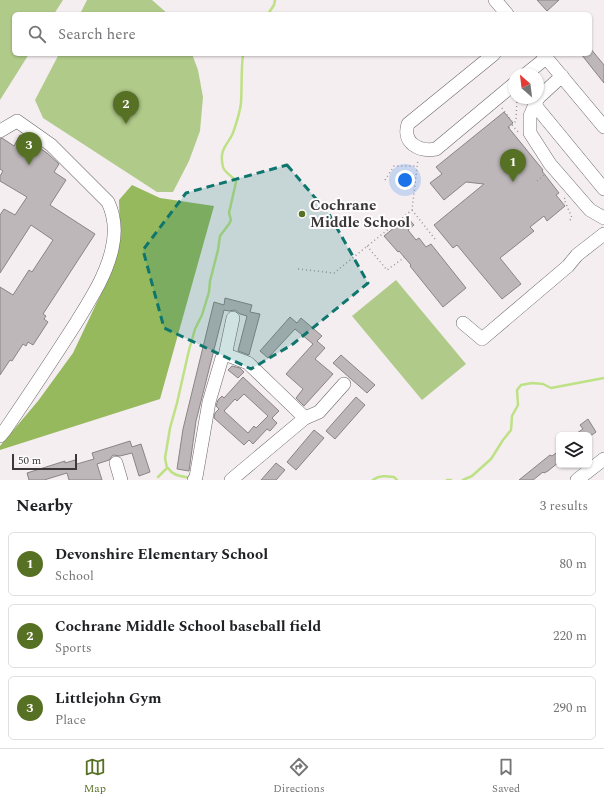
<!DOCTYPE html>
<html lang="en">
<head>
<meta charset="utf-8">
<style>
  body { margin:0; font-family:Spectral,serif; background:#f2f2f2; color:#202124 }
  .controls { position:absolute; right:12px; bottom:12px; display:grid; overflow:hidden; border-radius:6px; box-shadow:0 1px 3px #0004 }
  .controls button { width:36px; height:36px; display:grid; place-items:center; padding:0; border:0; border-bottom:1px solid #e0e0e0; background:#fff; color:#202124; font:20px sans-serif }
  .compass { position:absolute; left:508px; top:68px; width:36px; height:36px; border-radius:50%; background:#fff; box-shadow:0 1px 3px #0004; rotate:332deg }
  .scale { position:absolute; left:12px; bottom:10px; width:65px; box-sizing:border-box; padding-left:4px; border:2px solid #3b3839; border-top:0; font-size:11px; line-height:14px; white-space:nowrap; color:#3b3839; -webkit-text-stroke:3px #fffcfd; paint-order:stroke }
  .you { position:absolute; left:405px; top:180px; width:14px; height:14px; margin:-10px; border:3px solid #fff; border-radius:50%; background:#1a73e8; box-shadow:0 0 0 6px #1a73e833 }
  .badge { display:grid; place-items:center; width:26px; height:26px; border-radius:50%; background:#577124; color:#fff; font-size:13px; font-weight:700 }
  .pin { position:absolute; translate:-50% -33px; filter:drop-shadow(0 1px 2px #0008) }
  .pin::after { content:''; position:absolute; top:21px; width:14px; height:12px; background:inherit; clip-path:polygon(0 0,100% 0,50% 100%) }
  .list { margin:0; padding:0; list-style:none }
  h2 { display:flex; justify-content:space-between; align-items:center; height:52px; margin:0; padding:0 16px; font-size:17px }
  h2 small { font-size:13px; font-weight:400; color:#757577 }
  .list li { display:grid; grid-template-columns:26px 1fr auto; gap:12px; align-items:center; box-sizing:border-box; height:64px; margin:0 8px 8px; padding:0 8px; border:1px solid #e0e0e0; border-radius:6px }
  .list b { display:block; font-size:15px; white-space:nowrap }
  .list p { margin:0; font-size:13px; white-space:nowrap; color:#757577 }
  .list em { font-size:13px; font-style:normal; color:#757577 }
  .icon { flex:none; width:22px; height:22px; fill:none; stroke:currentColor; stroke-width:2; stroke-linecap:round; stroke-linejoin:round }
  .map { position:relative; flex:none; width:604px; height:480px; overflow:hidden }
  .search { position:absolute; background:#fff; box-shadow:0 1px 3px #0004; left:12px; right:12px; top:12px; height:44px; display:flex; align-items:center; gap:10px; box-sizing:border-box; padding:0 14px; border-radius:6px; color:#757577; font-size:15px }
  .sheet { height:268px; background:#fff }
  nav { display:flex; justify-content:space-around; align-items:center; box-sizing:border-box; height:56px; border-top:1px solid #e0e0e0; background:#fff; font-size:11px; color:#757577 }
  nav a { display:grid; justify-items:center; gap:2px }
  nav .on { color:#577124 }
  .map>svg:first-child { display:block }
  .green { fill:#b0ca89 }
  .forest { fill:#96b95d }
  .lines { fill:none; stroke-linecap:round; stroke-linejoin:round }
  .stream { stroke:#bde184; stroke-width:2.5 }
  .building { fill:#bdb7b9; stroke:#8a8485; fill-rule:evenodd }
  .minor-casing { stroke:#6e686a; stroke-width:14 }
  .path { stroke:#9b9698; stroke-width:1.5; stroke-dasharray:1 3; stroke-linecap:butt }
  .minor { stroke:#fff; stroke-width:13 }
  .marked { fill:#0f766e; fill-opacity:0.2; stroke:#0f766e; stroke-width:3; stroke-dasharray:8 5; stroke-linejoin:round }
  .poi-dot { fill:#577124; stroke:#fffcfd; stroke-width:1.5 }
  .labels { text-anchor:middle; stroke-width:4; stroke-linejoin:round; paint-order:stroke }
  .poi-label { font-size:15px; font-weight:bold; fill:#3b3839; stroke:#fffcfd; text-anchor:start }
</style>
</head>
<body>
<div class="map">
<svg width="604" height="480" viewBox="0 0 604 480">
  <rect width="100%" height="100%" fill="#f4eef0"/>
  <g class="green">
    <polygon points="0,0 63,0 54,14 14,14 14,54 29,54 0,100"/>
    <polygon points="87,0 152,0 168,14 80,14"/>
    <polygon points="59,54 192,54 198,70 203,97 200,131 189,161 173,192 157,192 43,118 35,100"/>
    <polygon points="396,280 466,364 422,400 352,316"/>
  </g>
  <polygon class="forest" points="132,185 160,198 214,206 160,399 0,450 0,446 38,401 73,353 108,279 120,238 119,200"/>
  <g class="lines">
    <g class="stream">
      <polyline points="268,14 274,5 275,0"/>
      <path d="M168,468C173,476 181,476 190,478"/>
      <path d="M158,477L167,468L165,458L170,428L177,403L189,350L195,329L202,315L209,292L210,281L218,250L220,236L229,224L231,220L229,213L236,182C234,176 225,174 223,167C218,147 230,144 234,130C237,121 240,112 241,103C242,87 241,71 243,54"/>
      <path d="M373,480C379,475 387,476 394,477L397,480"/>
      <polyline points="447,480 451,480"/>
      <polyline points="463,480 472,476 491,459 503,440 511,430 512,416 518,405 517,390 521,385 532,383 543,384 551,388 604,378"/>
    </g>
  </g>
  <g class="building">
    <polygon points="537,0 559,0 547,11"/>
    <polygon points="590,48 604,65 604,83 581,54 590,54"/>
    <polygon points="504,112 513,123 508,127 543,170 542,171 559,193 556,195 565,206 547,221 544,216 530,227 534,231 500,258 521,284 502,299 457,245 453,248 434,225 484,184 466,182 444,200 430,183 442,174 436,167"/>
    <polygon points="20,135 47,153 59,164 54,172 66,180 50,205 95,234 43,314 46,316 44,319 48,322 33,345 28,342 26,346 23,344 12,361 10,360 0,375 0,287 13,295 29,270 32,272 53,240 31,225 0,273 0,215 4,209 15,215 27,197 0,181 0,176 3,171 0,169 0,139 2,138 14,146"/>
    <polygon points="407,217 414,225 408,230 416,240 419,238 426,247 431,244 466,288 443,307 410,266 411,265 399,251 398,252 384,236"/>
    <polygon points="225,298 252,305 250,312 260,314 249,355 238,351 247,316 240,314 235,310 229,311 224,310 196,421 189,471 177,469 183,429 214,302 224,305"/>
    <polygon points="290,317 297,323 301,318 322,336 317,341 325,348 315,359 333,374 304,406 296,398 303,389 286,374 313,344 295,329 268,358 260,351"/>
    <polygon points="341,355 375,385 367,393 333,363"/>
    <polygon points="232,366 240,368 244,372 238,378 228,370"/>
    <path d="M243,377L279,411L272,418L277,423L270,431L267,429L253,444L249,440L244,445L214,418L215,413L219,409L216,406L218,400L222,396L224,398ZM244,394L268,416L256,428L254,426L248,433L224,411L235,399L237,401Z"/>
    <polygon points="356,397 365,405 335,439 326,431"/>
    <polygon points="588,419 596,432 592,435 574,435 583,429 580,425"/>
    <polygon points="314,430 324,438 296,470 287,462"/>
    <polygon points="130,441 132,447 141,444 150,472 139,476 132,453 120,456 113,455 109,460 97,464 102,480 69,480 67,473 44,480 29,480 27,473 65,461 65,463 75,460 77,464 94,459 92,453"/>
    <polygon points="559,451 559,462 548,471 544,473 543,472 533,480 519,480 550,455 552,456"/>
    <polygon points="276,463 285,470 276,480 261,480"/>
  </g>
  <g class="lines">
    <defs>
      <g id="minor">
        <polyline points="495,0 507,14"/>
        <path d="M494,54L408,124C402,143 419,152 436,149L514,84"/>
        <polyline points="543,54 604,127"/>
        <polyline points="526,74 546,58"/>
        <polyline points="538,98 530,116 530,133 550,164 590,210 604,218"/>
        <polyline points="538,98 562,76"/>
        <polyline points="534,104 604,189"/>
        <path d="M0,131L17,121L51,145L108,202C115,217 116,232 112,249C106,276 90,300 76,323C53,359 29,395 5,430L0,436"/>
        <polyline points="463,323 482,339 568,266 577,255 604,234"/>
        <polyline points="225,356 233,318"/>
        <polyline points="305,418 319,412 344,384"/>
        <polyline points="116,463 121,480"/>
        <polyline points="194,480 196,477 209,402 222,358 227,355 248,363 305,418 231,480"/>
        <polyline points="577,480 604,459"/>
      </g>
    </defs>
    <use href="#minor" class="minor-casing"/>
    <g class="path">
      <polyline points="502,108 513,123"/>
      <polyline points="512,125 518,132"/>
      <polyline points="509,128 516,121 517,98"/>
      <polyline points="385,180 394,166 417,166"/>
      <polyline points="537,181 545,174"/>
      <polyline points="565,198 564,199 572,218 568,222"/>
      <polyline points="412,210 435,239"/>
      <polyline points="367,246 387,270 405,257"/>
      <polyline points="298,269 334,273 412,210 418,159"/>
    </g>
    <use href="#minor" class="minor"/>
  </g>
  <path class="marked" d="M287,165L329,214L368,283L293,344L251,369L164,328L143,250L186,193Z"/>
  <circle class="poi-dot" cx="302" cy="214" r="4"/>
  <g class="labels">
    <g class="poi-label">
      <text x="310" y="210">Cochrane<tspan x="310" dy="17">Middle School</tspan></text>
    </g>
  </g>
</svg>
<div class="controls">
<button><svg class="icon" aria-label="layers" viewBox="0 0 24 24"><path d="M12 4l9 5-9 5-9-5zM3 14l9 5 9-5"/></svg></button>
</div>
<svg class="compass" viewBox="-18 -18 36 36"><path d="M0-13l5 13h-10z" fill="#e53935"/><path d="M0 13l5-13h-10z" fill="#757577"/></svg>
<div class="scale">50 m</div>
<div class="you"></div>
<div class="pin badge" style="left:513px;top:182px">1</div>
<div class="pin badge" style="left:126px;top:124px">2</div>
<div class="pin badge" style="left:29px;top:165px">3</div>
<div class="search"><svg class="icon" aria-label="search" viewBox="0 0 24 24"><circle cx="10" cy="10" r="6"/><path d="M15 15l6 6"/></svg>Search here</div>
</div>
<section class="sheet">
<h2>Nearby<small>3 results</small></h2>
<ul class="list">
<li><span class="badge">1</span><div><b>Devonshire Elementary School</b><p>School</p></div><em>80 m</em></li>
<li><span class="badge">2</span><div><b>Cochrane Middle School baseball field</b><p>Sports</p></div><em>220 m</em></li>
<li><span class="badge">3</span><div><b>Littlejohn Gym</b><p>Place</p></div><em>290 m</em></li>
</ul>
</section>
<nav>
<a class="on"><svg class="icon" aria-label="map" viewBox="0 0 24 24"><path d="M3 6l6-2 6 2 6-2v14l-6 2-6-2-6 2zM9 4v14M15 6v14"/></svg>Map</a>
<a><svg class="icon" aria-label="directions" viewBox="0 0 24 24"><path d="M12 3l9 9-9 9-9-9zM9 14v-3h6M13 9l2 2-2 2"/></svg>Directions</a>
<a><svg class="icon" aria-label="saved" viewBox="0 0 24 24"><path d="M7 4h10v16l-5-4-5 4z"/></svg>Saved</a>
</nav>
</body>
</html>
